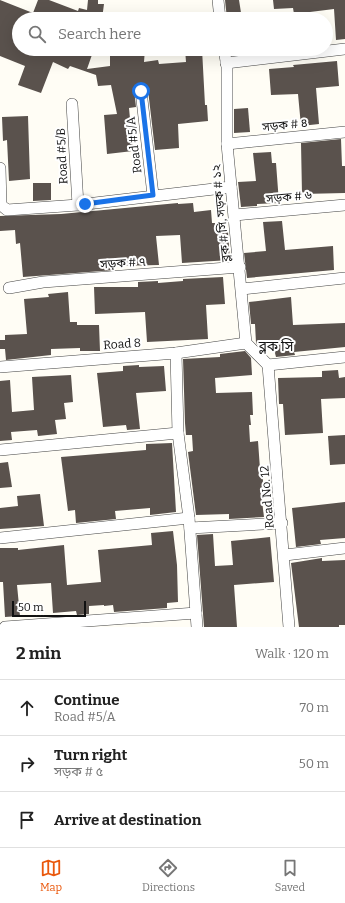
<!DOCTYPE html>
<html lang="en">
<head>
<meta charset="utf-8">
<style>
  body { margin:0; font-family:Bitter,"Noto Sans Bengali",serif; background:#f2f2f2; color:#222 }
  .scale { position:absolute; left:12px; bottom:10px; width:74px; box-sizing:border-box; padding-left:4px; border:2px solid #111; border-top:0; font-size:11px; line-height:14px; white-space:nowrap; color:#111; -webkit-text-stroke:3px #fff; paint-order:stroke }
  .stop { position:absolute; width:12px; height:12px; margin:-9px; border:3px solid #1a73e8; border-radius:50%; background:#fff }
  .stop.end { background:#1a73e8; border-color:#fff; box-shadow:0 1px 4px #0008 }
  .list { margin:0; padding:0; list-style:none }
  h2 { display:flex; justify-content:space-between; align-items:center; height:52px; margin:0; padding:0 16px; font-size:17px }
  h2 small { font-size:13px; font-weight:400; color:#767676 }
  .list li { display:grid; grid-template-columns:26px 1fr auto; gap:12px; align-items:center; box-sizing:border-box; height:56px; padding:0 16px; border-top:1px solid #e0e0e0 }
  .list b { display:block; font-size:15px; white-space:nowrap }
  .list p { margin:0; font-size:13px; white-space:nowrap; color:#767676 }
  .list em { font-size:13px; font-style:normal; color:#767676 }
  .icon { flex:none; width:22px; height:22px; fill:none; stroke:currentColor; stroke-width:2; stroke-linecap:round; stroke-linejoin:round }
  .map { position:relative; flex:none; width:345px; height:627px; overflow:hidden }
  .search { position:absolute; background:#fff; box-shadow:0 4px 16px #0002; left:12px; right:12px; top:12px; height:44px; display:flex; align-items:center; gap:10px; box-sizing:border-box; padding:0 14px; border-radius:22px; color:#767676; font-size:15px }
  .sheet { height:220px; background:#fff }
  nav { display:flex; justify-content:space-around; align-items:center; box-sizing:border-box; height:56px; border-top:1px solid #e0e0e0; background:#fff; font-size:11px; color:#767676 }
  nav a { display:grid; justify-items:center; gap:2px }
  nav .on { color:#ea580c }
  .map>svg:first-child { display:block }
  .building { fill:#5a524d }
  .lines { fill:none; stroke-linecap:round; stroke-linejoin:round }
  .street-casing { stroke:#444; stroke-width:12 }
  .street { stroke:#fff; stroke-width:11 }
  .route { stroke:#1a73e8; stroke-width:5 }
  .labels { text-anchor:middle; stroke-width:4; stroke-linejoin:round; paint-order:stroke }
  .street-label { font-size:12px; fill:#111; stroke:#fff }
  .quarter-label { font-size:14px; fill:#111; stroke:#fff }
</style>
</head>
<body>
<div class="map">
<svg width="345" height="627" viewBox="0 0 345 627">
  <rect width="100%" height="100%" fill="#fffdf5"/>
  <g class="building">
    <polygon points="0,0 33,13 38,0 49,0 78,11 79,8 87,10 88,0 98,0 98,4 104,4 102,19 68,19 62,16 61,19 19,19 19,49 94,49 87,69 110,66 110,49 145,49 144,62 158,60 159,64 186,62 185,49 202,49 205,105 207,105 208,121 178,124 179,148 155,150 148,90 144,85 140,84 134,89 136,107 129,108 133,151 107,154 104,115 117,114 111,85 98,86 96,75 70,66 68,69 53,62 41,93 18,85 25,66 0,56"/>
    <polygon points="225,0 239,0 242,19 227,19"/>
    <polygon points="273,0 345,0 345,39 336,40 334,9 294,14 293,8 274,9"/>
    <polygon points="337,61 339,86 316,88 319,124 301,126 298,94 271,95 269,69 294,67 293,65"/>
    <polygon points="248,108 250,132 234,133 234,109"/>
    <polygon points="28,116 30,179 9,181 7,140 3,141 2,117"/>
    <polygon points="341,139 342,166 345,166 345,193 302,194 301,143"/>
    <polygon points="271,152 272,163 276,163 279,203 257,204 257,206 241,207 238,182 256,181 253,153"/>
    <polygon points="33,183 51,183 51,200 33,201"/>
    <polygon points="178,203 178,204 193,203 194,212 211,210 212,223 215,223 216,233 228,232 230,260 182,263 180,235 156,236 159,265 114,266 115,270 23,277 20,243 16,244 15,230 0,231 0,216 61,214"/>
    <polygon points="282,221 285,250 333,246 334,270 247,278 244,253 266,251 263,222"/>
    <polygon points="223,277 225,304 206,305 208,339 147,342 145,312 95,314 94,287 138,287 138,282 158,281 158,283 183,281 183,279"/>
    <polygon points="68,292 70,322 77,322 77,325 99,325 100,351 80,351 80,348 51,349 51,355 6,360 5,349 0,349 0,340 5,340 5,335 27,334 24,299 49,297 48,294"/>
    <polygon points="291,297 293,325 345,323 345,347 294,352 295,355 276,357 274,349 263,350 256,343 255,324 251,324 249,302"/>
    <polygon points="245,351 251,358 252,375 215,378 216,393 252,392 253,415 250,415 251,425 249,425 250,442 258,441 260,469 262,469 264,493 261,493 264,517 229,519 229,514 196,515 188,452 193,451 192,435 186,435 185,423 183,359 220,357 220,354"/>
    <polygon points="139,365 139,367 164,366 166,391 136,393 140,429 127,430 126,425 103,427 97,373 123,371 123,366"/>
    <polygon points="338,370 339,378 345,377 345,398 321,399 323,433 285,435 283,404 279,404 278,378 322,377 322,371"/>
    <polygon points="71,375 73,402 64,403 66,419 55,420 57,434 38,436 37,430 11,432 12,440 0,441 0,381 10,380 12,412 34,410 32,377"/>
    <polygon points="345,435 345,464 330,465 328,436"/>
    <polygon points="172,443 176,512 150,515 150,508 115,511 116,519 76,523 75,510 68,511 61,457 146,450 146,444"/>
    <polygon points="8,462 12,487 0,488 0,463"/>
    <polygon points="40,494 44,526 0,529 0,508 18,506 17,496"/>
    <polygon points="345,502 345,538 320,540 321,544 296,547 292,508"/>
    <polygon points="173,531 177,565 178,602 167,603 167,608 114,612 113,605 104,606 104,605 89,606 89,614 77,615 76,611 53,613 51,583 17,585 20,616 5,617 3,582 0,582 0,548 18,548 18,550 64,545 67,585 101,582 98,550 152,545 151,533"/>
    <polygon points="213,534 215,566 233,565 231,541 270,537 274,582 234,585 237,627 204,627 197,535"/>
    <polygon points="322,558 322,561 345,560 345,625 339,625 339,627 299,627 291,563"/>
  </g>
  <g class="lines">
    <defs>
      <g id="street">
        <polyline points="218,0 220,19"/>
        <polyline points="224,49 227,67 227,144 246,343 268,365"/>
        <polyline points="226,63 345,49"/>
        <polyline points="141,91 153,195"/>
        <polyline points="72,104 78,205"/>
        <polyline points="227,144 345,132"/>
        <polyline points="0,168 1,205 7,210 78,205 231,187"/>
        <polyline points="235,215 345,205"/>
        <polyline points="9,288 43,282 240,267"/>
        <polyline points="242,289 345,278"/>
        <polyline points="176,353 178,433 189,518 197,627"/>
        <polyline points="268,365 289,627"/>
        <polyline points="268,365 345,357"/>
        <polyline points="0,367 176,353 246,343"/>
        <polyline points="0,450 178,433"/>
        <polyline points="190,528 282,523"/>
        <polyline points="0,538 189,518"/>
        <polyline points="285,555 345,548"/>
        <polyline points="5,627 196,613"/>
      </g>
    </defs>
    <use href="#street" class="street-casing"/>
    <use href="#street" class="street"/>
  </g>
  <g class="lines">
    <polyline class="route" points="85,204 153,195 141,91"/>
  </g>
  <g class="labels">
    <g class="street-label">
      <text transform="translate(285 125) rotate(-6)" y="4">সড়ক # ৪</text>
      <text transform="translate(134 145) rotate(-97)" y="4">Road #5/A</text>
      <text transform="translate(62 156) rotate(-93)" y="4">Road #5/B</text>
      <text transform="translate(289 197) rotate(-5)" y="4">সড়ক # ৬</text>
      <text transform="translate(221 213) rotate(-96)" y="4">ব্লক # সি, সড়ক # ১২</text>
      <text transform="translate(123 263) rotate(-4)" y="4">সড়ক # ৭</text>
      <text transform="translate(122 344) rotate(-4)" y="4">Road 8</text>
      <text transform="translate(267 497) rotate(-95)" y="4">Road No. 12</text>
    </g>
    <g class="quarter-label">
      <text x="276" y="351">ব্লক সি</text>
    </g>
  </g>
</svg>
<div class="scale">50 m</div>
<div class="stop" style="left:141px;top:91px"></div>
<div class="stop end" style="left:85px;top:204px"></div>
<div class="search"><svg class="icon" aria-label="search" viewBox="0 0 24 24"><circle cx="10" cy="10" r="6"/><path d="M15 15l6 6"/></svg>Search here</div>
</div>
<section class="sheet">
<h2>2 min<small>Walk · 120 m</small></h2>
<ul class="list">
<li><svg class="icon" aria-label="ahead" viewBox="0 0 24 24"><path d="M12 20V5M6 11l6-6 6 6"/></svg><div><b>Continue</b><p>Road #5/A</p></div><em>70 m</em></li>
<li><svg class="icon" aria-label="right" viewBox="0 0 24 24"><path d="M7 20v-9h11M14 6l5 5-5 5"/></svg><div><b>Turn right</b><p>সড়ক # ৫</p></div><em>50 m</em></li>
<li><svg class="icon" aria-label="arrive" viewBox="0 0 24 24"><path d="M6 21V4h12l-3 4 3 4H6"/></svg><div><b>Arrive at destination</b></div></li>
</ul>
</section>
<nav>
<a class="on"><svg class="icon" aria-label="map" viewBox="0 0 24 24"><path d="M3 6l6-2 6 2 6-2v14l-6 2-6-2-6 2zM9 4v14M15 6v14"/></svg>Map</a>
<a><svg class="icon" aria-label="directions" viewBox="0 0 24 24"><path d="M12 3l9 9-9 9-9-9zM9 14v-3h6M13 9l2 2-2 2"/></svg>Directions</a>
<a><svg class="icon" aria-label="saved" viewBox="0 0 24 24"><path d="M7 4h10v16l-5-4-5 4z"/></svg>Saved</a>
</nav>
</body>
</html>
